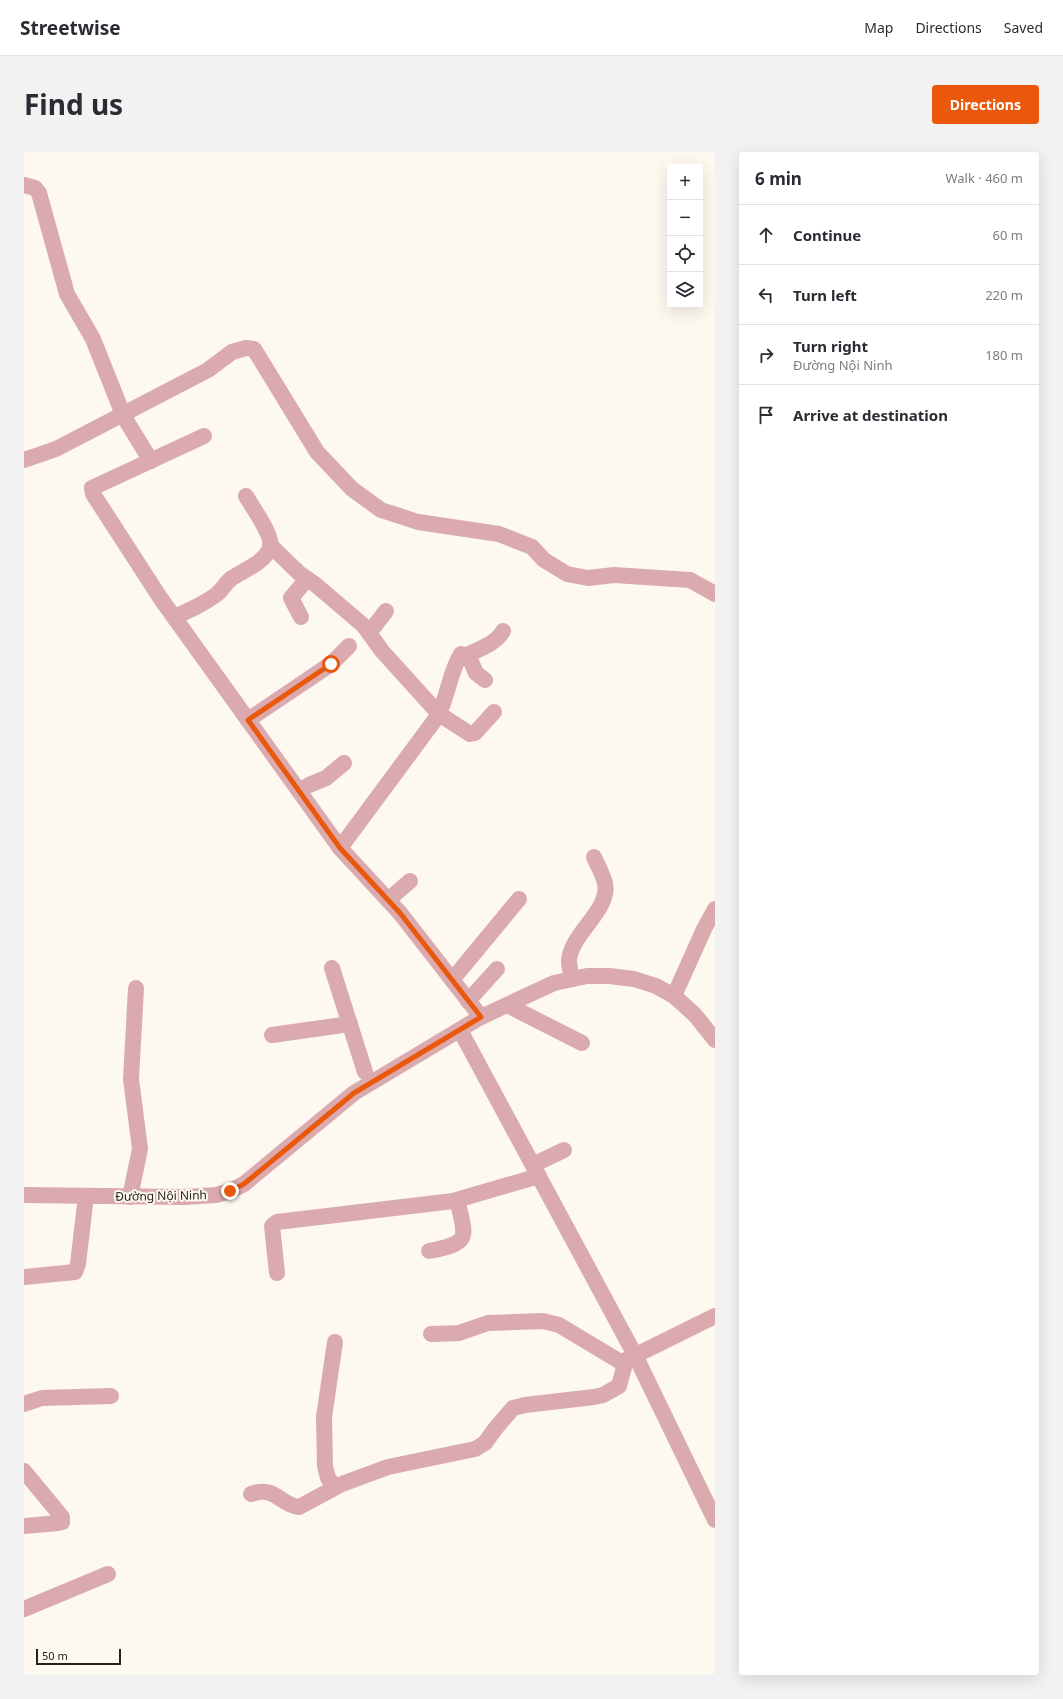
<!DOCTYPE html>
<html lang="en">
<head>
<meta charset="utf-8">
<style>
  body { margin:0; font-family:"Noto Sans",sans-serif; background:#f2f2f3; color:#2b2b33 }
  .controls { position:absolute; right:12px; top:12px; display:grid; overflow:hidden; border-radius:4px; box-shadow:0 4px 16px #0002 }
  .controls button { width:36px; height:36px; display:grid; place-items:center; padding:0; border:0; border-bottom:1px solid #e1e1e2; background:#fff; color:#2b2b33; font:20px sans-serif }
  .scale { position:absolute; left:12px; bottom:10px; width:85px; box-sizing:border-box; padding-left:4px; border:2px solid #24221f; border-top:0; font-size:11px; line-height:14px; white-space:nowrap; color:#24221f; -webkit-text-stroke:3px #fdf8f0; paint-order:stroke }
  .stop { position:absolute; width:12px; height:12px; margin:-9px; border:3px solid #ea580c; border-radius:50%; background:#fff }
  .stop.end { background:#ea580c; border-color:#fff; box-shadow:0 1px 4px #0008 }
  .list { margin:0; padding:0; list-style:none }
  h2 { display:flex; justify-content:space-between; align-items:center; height:52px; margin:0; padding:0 16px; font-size:17px }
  h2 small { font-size:13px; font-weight:400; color:#7c7c81 }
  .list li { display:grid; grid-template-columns:26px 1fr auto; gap:12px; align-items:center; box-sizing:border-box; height:60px; padding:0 16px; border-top:1px solid #e1e1e2 }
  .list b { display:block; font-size:15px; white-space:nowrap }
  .list p { margin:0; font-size:13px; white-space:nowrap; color:#7c7c81 }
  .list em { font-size:13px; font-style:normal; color:#7c7c81 }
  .icon { flex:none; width:22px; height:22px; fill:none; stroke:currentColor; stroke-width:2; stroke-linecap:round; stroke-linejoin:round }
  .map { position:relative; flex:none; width:691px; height:1523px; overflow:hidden; border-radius:4px }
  header { display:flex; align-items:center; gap:24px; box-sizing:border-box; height:56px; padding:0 20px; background:#fff; border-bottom:1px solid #e1e1e2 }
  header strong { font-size:19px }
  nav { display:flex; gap:22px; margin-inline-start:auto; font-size:14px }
  .intro { display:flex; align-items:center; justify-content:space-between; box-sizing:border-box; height:96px; padding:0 24px }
  h1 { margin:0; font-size:28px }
  .button { padding:10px 18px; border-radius:4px; background:#ea580c; color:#fff; font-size:14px; font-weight:700 }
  main { display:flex; gap:24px; padding:0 24px }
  aside { flex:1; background:#fff; border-radius:4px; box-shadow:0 4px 16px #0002 }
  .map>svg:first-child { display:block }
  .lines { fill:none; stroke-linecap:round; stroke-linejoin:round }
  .minor { stroke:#daaaaf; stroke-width:16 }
  .route { stroke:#ea580c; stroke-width:5 }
  .labels { text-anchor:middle; stroke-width:4; stroke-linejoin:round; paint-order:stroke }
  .street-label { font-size:12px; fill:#24221f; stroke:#fdf8f0 }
</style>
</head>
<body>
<header>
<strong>Streetwise</strong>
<nav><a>Map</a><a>Directions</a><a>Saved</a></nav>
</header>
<div class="intro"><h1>Find us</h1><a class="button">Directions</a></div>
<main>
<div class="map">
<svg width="691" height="1523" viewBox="0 0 691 1523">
  <rect width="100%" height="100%" fill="#fdf8f0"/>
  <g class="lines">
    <g class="minor">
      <polyline points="0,33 11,36 15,41 43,142 69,187 100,265 127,309"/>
      <polyline points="180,284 68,336 69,342 137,447 316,696 376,761 457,865"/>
      <polyline points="0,308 32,297 184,218 208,200 222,196 230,197 293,300 328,337 357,358 394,370 475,382 508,395 520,408 543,422 564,426 590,423 666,428 691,442"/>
      <polyline points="246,393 275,421 292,433 340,474 358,499 415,562 446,582 451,581 470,560"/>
      <path d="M150,465C166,458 180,452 193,442C199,437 202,430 208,426C220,418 240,411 246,396C250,384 228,355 222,344"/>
      <polyline points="277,465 267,446 283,427"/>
      <polyline points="345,481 362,459"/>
      <path d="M443,503C455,497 472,492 479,479"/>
      <polyline points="224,568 307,512 325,494"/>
      <polyline points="275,639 285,633 302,626 320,611"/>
      <path d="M316,696L413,565C424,546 425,521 437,502L445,505L452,521L461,528"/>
      <polyline points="364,748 386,729"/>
      <polyline points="308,816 341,920"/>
      <path d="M548,827C547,821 545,814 545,809C546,782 587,758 581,731C579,723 574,714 570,705"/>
      <polyline points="428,828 495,747"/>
      <polyline points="650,844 680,777 691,757"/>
      <polyline points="444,849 473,817"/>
      <polyline points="483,853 558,891"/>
      <polyline points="436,878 611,1203 691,1368"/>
      <polyline points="248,883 326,872"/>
      <polyline points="509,1013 540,998"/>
      <polyline points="0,1043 160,1045 192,1043 206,1039 220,1032 330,941 457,865 530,831 563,824 585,824 610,827 632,834 650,844 671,863 691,888"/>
      <polyline points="106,1045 116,997 107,927 112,836"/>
      <path d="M405,1099C448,1091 442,1085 433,1048"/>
      <polyline points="253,1121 248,1074 253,1070 429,1049 515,1024"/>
      <polyline points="0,1125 51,1120 54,1112 62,1044"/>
      <polyline points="407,1182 435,1181 464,1171 519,1169 535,1173 600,1212"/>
      <polyline points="311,1190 300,1265 301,1314 304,1326 311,1335"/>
      <polyline points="0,1252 18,1246 87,1244"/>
      <polyline points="0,1319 38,1365 38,1370 34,1371 0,1374"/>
      <path d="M227,1342C251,1333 256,1353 275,1355L318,1332L364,1315L451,1297L461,1291L471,1277L489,1256L501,1253L570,1245L579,1243L595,1234L602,1208L691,1164"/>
      <polyline points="0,1457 84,1422"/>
    </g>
  </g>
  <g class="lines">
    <polyline class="route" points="206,1039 220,1032 330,941 457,865 376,761 316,696 224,568 307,512"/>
  </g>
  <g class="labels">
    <g class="street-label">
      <text transform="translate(137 1044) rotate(-1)" y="4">Đường Nội Ninh</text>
    </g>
  </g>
</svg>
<div class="controls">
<button>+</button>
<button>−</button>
<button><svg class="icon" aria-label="locate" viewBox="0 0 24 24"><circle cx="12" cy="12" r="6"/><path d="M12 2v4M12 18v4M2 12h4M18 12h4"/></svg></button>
<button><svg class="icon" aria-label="layers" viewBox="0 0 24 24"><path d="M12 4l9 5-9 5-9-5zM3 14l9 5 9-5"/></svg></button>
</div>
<div class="scale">50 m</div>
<div class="stop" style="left:307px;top:512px"></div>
<div class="stop end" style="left:206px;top:1039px"></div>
</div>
<aside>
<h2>6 min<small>Walk · 460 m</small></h2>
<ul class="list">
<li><svg class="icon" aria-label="ahead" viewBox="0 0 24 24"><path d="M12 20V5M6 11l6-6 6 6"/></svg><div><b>Continue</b></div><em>60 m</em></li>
<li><svg class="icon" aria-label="left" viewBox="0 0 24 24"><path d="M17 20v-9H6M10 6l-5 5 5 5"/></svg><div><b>Turn left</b></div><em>220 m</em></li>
<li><svg class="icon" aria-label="right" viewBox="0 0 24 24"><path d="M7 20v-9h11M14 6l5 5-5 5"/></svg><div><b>Turn right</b><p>Đường Nội Ninh</p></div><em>180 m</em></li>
<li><svg class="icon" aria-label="arrive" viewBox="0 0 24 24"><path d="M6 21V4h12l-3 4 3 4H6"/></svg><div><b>Arrive at destination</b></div></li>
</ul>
</aside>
</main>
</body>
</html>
